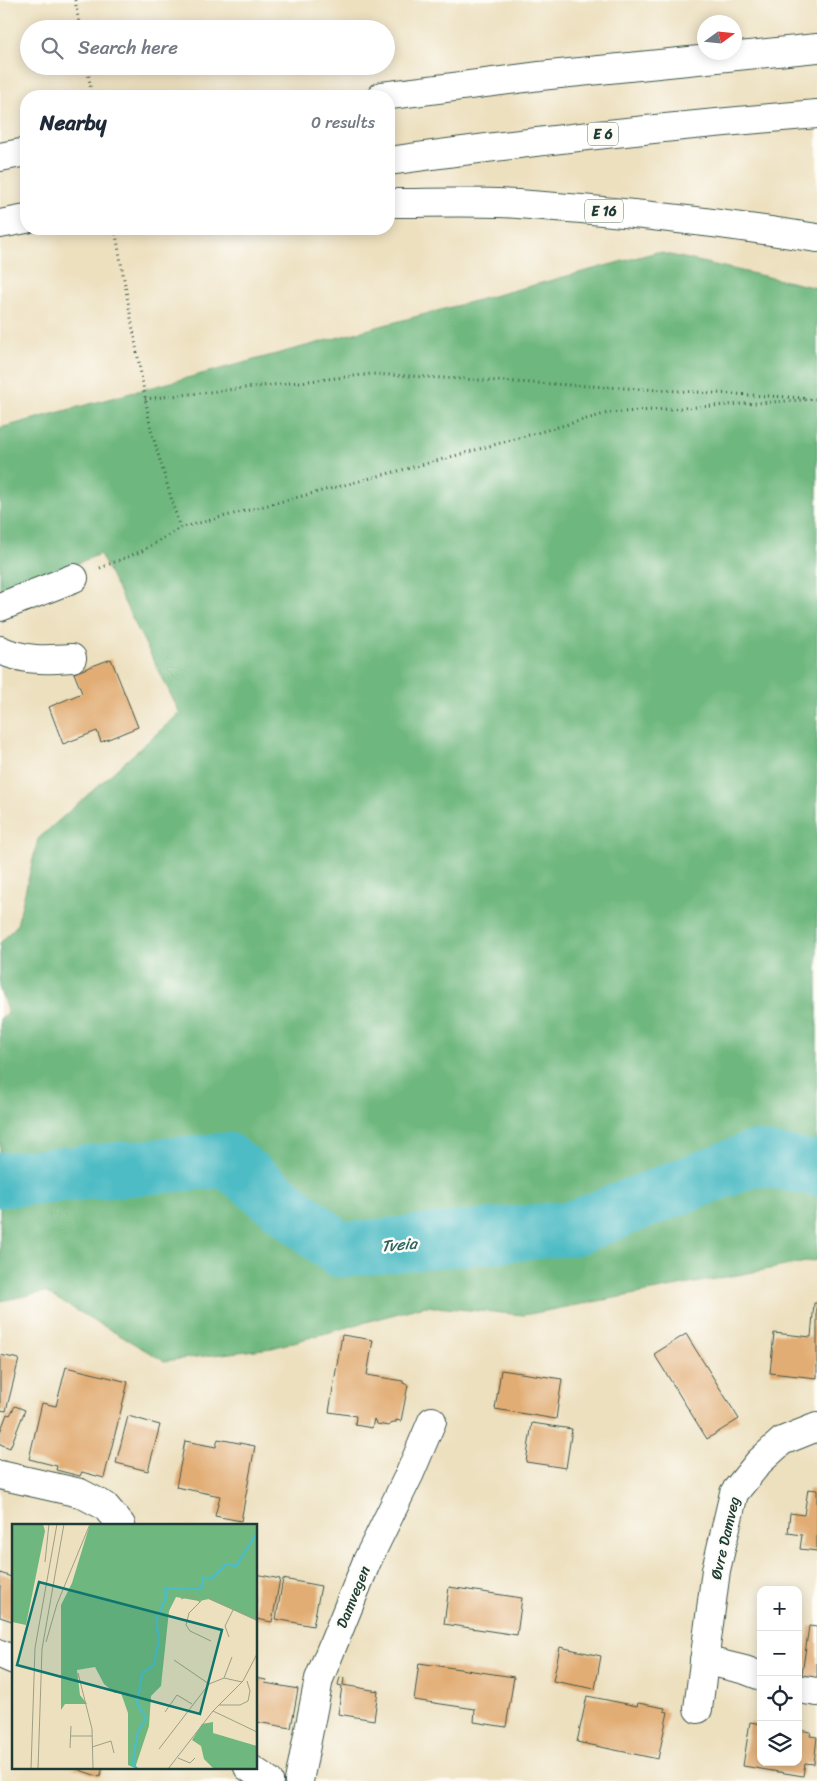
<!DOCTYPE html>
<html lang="en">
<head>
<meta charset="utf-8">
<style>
  body { margin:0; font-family:Sriracha,sans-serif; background:#f2f2f3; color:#1f2937 }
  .controls { position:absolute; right:15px; bottom:15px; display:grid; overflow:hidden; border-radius:10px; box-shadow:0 2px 12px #0003 }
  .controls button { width:45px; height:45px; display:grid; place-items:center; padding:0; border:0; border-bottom:1px solid #e0e1e3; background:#fff; color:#1f2937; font:25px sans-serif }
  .compass { position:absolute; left:697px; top:15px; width:45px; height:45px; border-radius:50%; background:#fff; box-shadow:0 2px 12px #0003; rotate:75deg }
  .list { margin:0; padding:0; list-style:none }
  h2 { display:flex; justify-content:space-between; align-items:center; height:65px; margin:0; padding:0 20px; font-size:21px }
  h2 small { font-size:16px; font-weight:400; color:#747a83 }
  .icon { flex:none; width:28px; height:28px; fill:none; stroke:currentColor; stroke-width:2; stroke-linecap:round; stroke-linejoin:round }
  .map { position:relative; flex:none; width:817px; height:1781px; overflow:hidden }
  .search { position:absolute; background:#fff; box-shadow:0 2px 12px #0003; left:20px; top:20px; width:375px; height:55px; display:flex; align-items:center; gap:12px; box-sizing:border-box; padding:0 18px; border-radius:28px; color:#747a83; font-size:19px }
  .panel { position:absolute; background:#fff; box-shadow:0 2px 12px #0003; left:20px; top:90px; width:375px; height:145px; border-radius:20px }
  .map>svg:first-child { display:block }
  .forest { fill:#6eb77e; stroke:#467a59 }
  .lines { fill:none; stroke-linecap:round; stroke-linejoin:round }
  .river { stroke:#4ebcc4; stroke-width:55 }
  .building { fill:#e2ad74 }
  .minor-casing { stroke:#3e5549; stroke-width:30 }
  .highway-casing { stroke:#3e5549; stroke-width:30 }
  .path { stroke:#3e5549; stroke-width:3; stroke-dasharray:1 4; stroke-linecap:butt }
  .minor { stroke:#fff; stroke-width:28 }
  .highway { stroke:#fff; stroke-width:28 }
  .labels { text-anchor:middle; stroke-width:5; stroke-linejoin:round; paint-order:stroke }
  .shield { fill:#fdfcf7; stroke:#62766e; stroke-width:1 }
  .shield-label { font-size:14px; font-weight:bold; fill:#1f3d34 }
  .street-label { font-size:15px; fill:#1f3d34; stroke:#fdfcf7 }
  .water-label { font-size:16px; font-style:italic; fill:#2d635f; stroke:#fdfcf7 }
  .inset-river { fill:none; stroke:#4ebcc4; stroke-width:2.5 }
  .inset-road { fill:none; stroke:#9b9f87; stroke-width:1 }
  .view { fill:#0f766e; fill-opacity:0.15; stroke:#0f766e; stroke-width:2.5 }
  .inset-edge { fill:none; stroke:#1f3d34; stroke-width:2.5 }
</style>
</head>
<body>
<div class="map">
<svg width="817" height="1781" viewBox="0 0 817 1781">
  <rect width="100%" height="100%" fill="#fdfcf7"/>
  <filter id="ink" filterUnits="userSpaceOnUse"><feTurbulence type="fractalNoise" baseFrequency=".02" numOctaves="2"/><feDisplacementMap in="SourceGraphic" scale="10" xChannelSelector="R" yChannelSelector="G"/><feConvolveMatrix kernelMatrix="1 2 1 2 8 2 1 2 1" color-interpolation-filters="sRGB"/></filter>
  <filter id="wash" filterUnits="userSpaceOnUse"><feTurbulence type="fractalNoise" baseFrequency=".0096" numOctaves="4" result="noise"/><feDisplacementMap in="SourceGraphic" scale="20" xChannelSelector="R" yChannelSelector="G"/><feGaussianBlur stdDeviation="1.12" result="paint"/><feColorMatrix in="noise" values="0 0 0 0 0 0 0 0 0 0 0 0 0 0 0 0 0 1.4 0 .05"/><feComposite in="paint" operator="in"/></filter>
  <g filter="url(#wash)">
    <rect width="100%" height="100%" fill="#ede0bf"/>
    <polygon class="forest" points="657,252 817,288 817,1260 524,1315 424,1306 272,1348 164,1361 45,1292 0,1301 0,1019 8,1013 0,990 0,943 17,925 38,839 180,713 100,554 0,595 0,428"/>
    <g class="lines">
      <polyline class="river" points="0,1180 227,1160 340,1250 574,1228 755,1158 817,1169"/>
    </g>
    <g id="blocks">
      <g class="building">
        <polygon points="111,659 138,727 101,742 97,731 63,744 49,707 82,693 74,673"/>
        <polygon points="814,1303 817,1303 817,1378 770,1373 774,1333 811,1337"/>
        <polygon points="686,1334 739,1419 707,1439 654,1354"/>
        <polygon points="342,1335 373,1340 367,1375 403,1381 403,1383 408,1385 401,1421 396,1420 396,1422 393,1422 389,1426 377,1424 374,1419 372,1428 355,1425 356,1416 329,1412"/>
        <polygon points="0,1355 19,1359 6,1411 0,1410"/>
        <polygon points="66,1367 128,1382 104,1478 82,1472 80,1476 56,1470 57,1466 29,1459 42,1403 56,1406"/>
        <polygon points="501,1370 562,1379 556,1419 495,1409"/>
        <polygon points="15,1406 25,1410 10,1448 0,1444 0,1432 7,1414 10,1415"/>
        <polygon points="128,1416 160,1425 148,1471 116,1463"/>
        <polygon points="532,1423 572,1429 566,1468 526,1462"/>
        <polygon points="218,1439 255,1446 241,1521 215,1516 220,1496 176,1487 185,1441 216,1447"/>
        <polygon points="808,1489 817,1490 817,1551 800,1549 802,1535 788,1533 790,1513 804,1515"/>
        <polygon points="0,1573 14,1578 14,1614 12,1621 0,1617"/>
        <polygon points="256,1574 280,1579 272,1622 256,1619"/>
        <polygon points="283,1579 321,1586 313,1626 276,1619"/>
        <polygon points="449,1587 522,1598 517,1635 444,1624"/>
        <polygon points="809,1626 817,1627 817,1683 801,1681"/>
        <polygon points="560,1647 601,1656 595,1689 553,1681"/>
        <polygon points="419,1663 514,1677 506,1727 474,1722 475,1709 414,1700"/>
        <polygon points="340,1677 344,1678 343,1685 378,1691 374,1720 338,1714 342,1686 338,1685"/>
        <polygon points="256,1678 266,1680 265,1683 298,1689 291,1728 257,1722"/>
        <polygon points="587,1696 637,1706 638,1703 665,1708 664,1711 668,1712 658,1759 577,1742"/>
        <polygon points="750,1722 761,1724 761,1762 798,1762 798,1730 811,1732 810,1736 817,1737 814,1764 805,1763 803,1776 743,1766"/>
        <polygon points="71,1767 103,1767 100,1777"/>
      </g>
    </g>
  </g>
  <g filter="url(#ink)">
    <use href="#blocks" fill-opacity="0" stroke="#3e5549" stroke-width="1"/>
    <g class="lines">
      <defs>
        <g id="minor">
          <polyline points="0,607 74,578"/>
          <path d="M0,650C25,661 45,660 72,658"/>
          <polyline points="0,1475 80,1493 105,1506 121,1525"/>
          <polyline points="0,1654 14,1660"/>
          <polyline points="704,1660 745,1670 761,1676"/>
          <polyline points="798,1689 817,1692"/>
          <polyline points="698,1709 716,1570 734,1493 759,1462 782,1441 817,1427"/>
          <polyline points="248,1767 269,1781"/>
          <polyline points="299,1781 319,1679 367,1561 410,1473 432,1421"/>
        </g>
        <g id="highway">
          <polyline points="382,96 540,76 817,48"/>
          <polyline points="0,157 26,152"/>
          <path d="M389,161C531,141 674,126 817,114"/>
          <path d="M389,203C432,203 475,201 518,204C618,211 718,222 817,238"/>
          <polyline points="0,224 26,219"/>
        </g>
      </defs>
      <use href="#minor" class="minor-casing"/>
      <use href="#highway" class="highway-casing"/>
      <g class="path">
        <polyline points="75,0 80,29"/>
        <polyline points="87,66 92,96"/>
        <polyline points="115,229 151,430 180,528"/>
        <polyline points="145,399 372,374 805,398"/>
        <polyline points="100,568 142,551 180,528 436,461 608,413 817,399"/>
      </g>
      <use href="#minor" class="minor"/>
      <use href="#highway" class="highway"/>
    </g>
  </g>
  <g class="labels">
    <g class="shield">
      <rect x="588" y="122.5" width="30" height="23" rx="4"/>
      <rect x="585" y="199.5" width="38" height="23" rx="4"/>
    </g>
    <g class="shield-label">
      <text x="603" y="139">E 6</text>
      <text x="604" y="216">E 16</text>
    </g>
    <g class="street-label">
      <text transform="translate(725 1538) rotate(-77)" y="5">Øvre Damveg</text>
      <text transform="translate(353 1597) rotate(-68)" y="5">Damvegen</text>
    </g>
    <g class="water-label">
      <text transform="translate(399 1244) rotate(-5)" y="6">Tveia</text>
    </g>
  </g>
  <g transform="translate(12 1524)">
    <rect width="245" height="245" fill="#ede0bf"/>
    <path d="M0,0H31L33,7L14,101L0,98ZM78,0H245V97L197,75L187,77L164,73L157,87L149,162L139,172L137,202L123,244L116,241V189L109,169H103L92,160L83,143L65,146L68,171L75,180H53L49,186V81L60,59ZM201,198V209L245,222V245H202L192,235L189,222L180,216L190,200Z" fill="#6eb77e"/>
    <path class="inset-river" d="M125,245L121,240L125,210L134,194L125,179L130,150L142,141L147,116L144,96L154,74L153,64L189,65L191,54L199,55L214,40L224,42L245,9"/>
    <path class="inset-road" d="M33,38L37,0M169,75L179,71L188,78M217,113L213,102L221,86M199,117L178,107L174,101L177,89L193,73L245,96M34,118L45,80L78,0M162,136L197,160M66,149L80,205L81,245M212,154L220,133M207,181H228L236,177L238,167L235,157M201,187L245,208M153,188L165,171L180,180M59,212H80M80,223L99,217L102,229M58,224L59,202M147,225L197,160L212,154L230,158M166,234L178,239L183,234M19,245L23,124L45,0M26,245L30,125L52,0M156,245L201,187L231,157L245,130"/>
    <path class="view" d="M27,58L210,106L188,190L5,141Z"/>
    <rect width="245" height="245" class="inset-edge"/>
  </g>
</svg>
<div class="controls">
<button>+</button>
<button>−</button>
<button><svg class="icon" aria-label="locate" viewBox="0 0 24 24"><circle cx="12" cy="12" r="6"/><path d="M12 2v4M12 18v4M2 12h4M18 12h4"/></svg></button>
<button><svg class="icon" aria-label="layers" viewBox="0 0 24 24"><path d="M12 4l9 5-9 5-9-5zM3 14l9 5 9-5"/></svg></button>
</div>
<svg class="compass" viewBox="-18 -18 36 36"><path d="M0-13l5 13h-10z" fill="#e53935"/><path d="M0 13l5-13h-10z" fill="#747a83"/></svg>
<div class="search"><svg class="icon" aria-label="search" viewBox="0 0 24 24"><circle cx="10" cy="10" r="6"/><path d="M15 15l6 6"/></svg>Search here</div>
<section class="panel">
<h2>Nearby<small>0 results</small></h2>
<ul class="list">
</ul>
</section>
</div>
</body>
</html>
